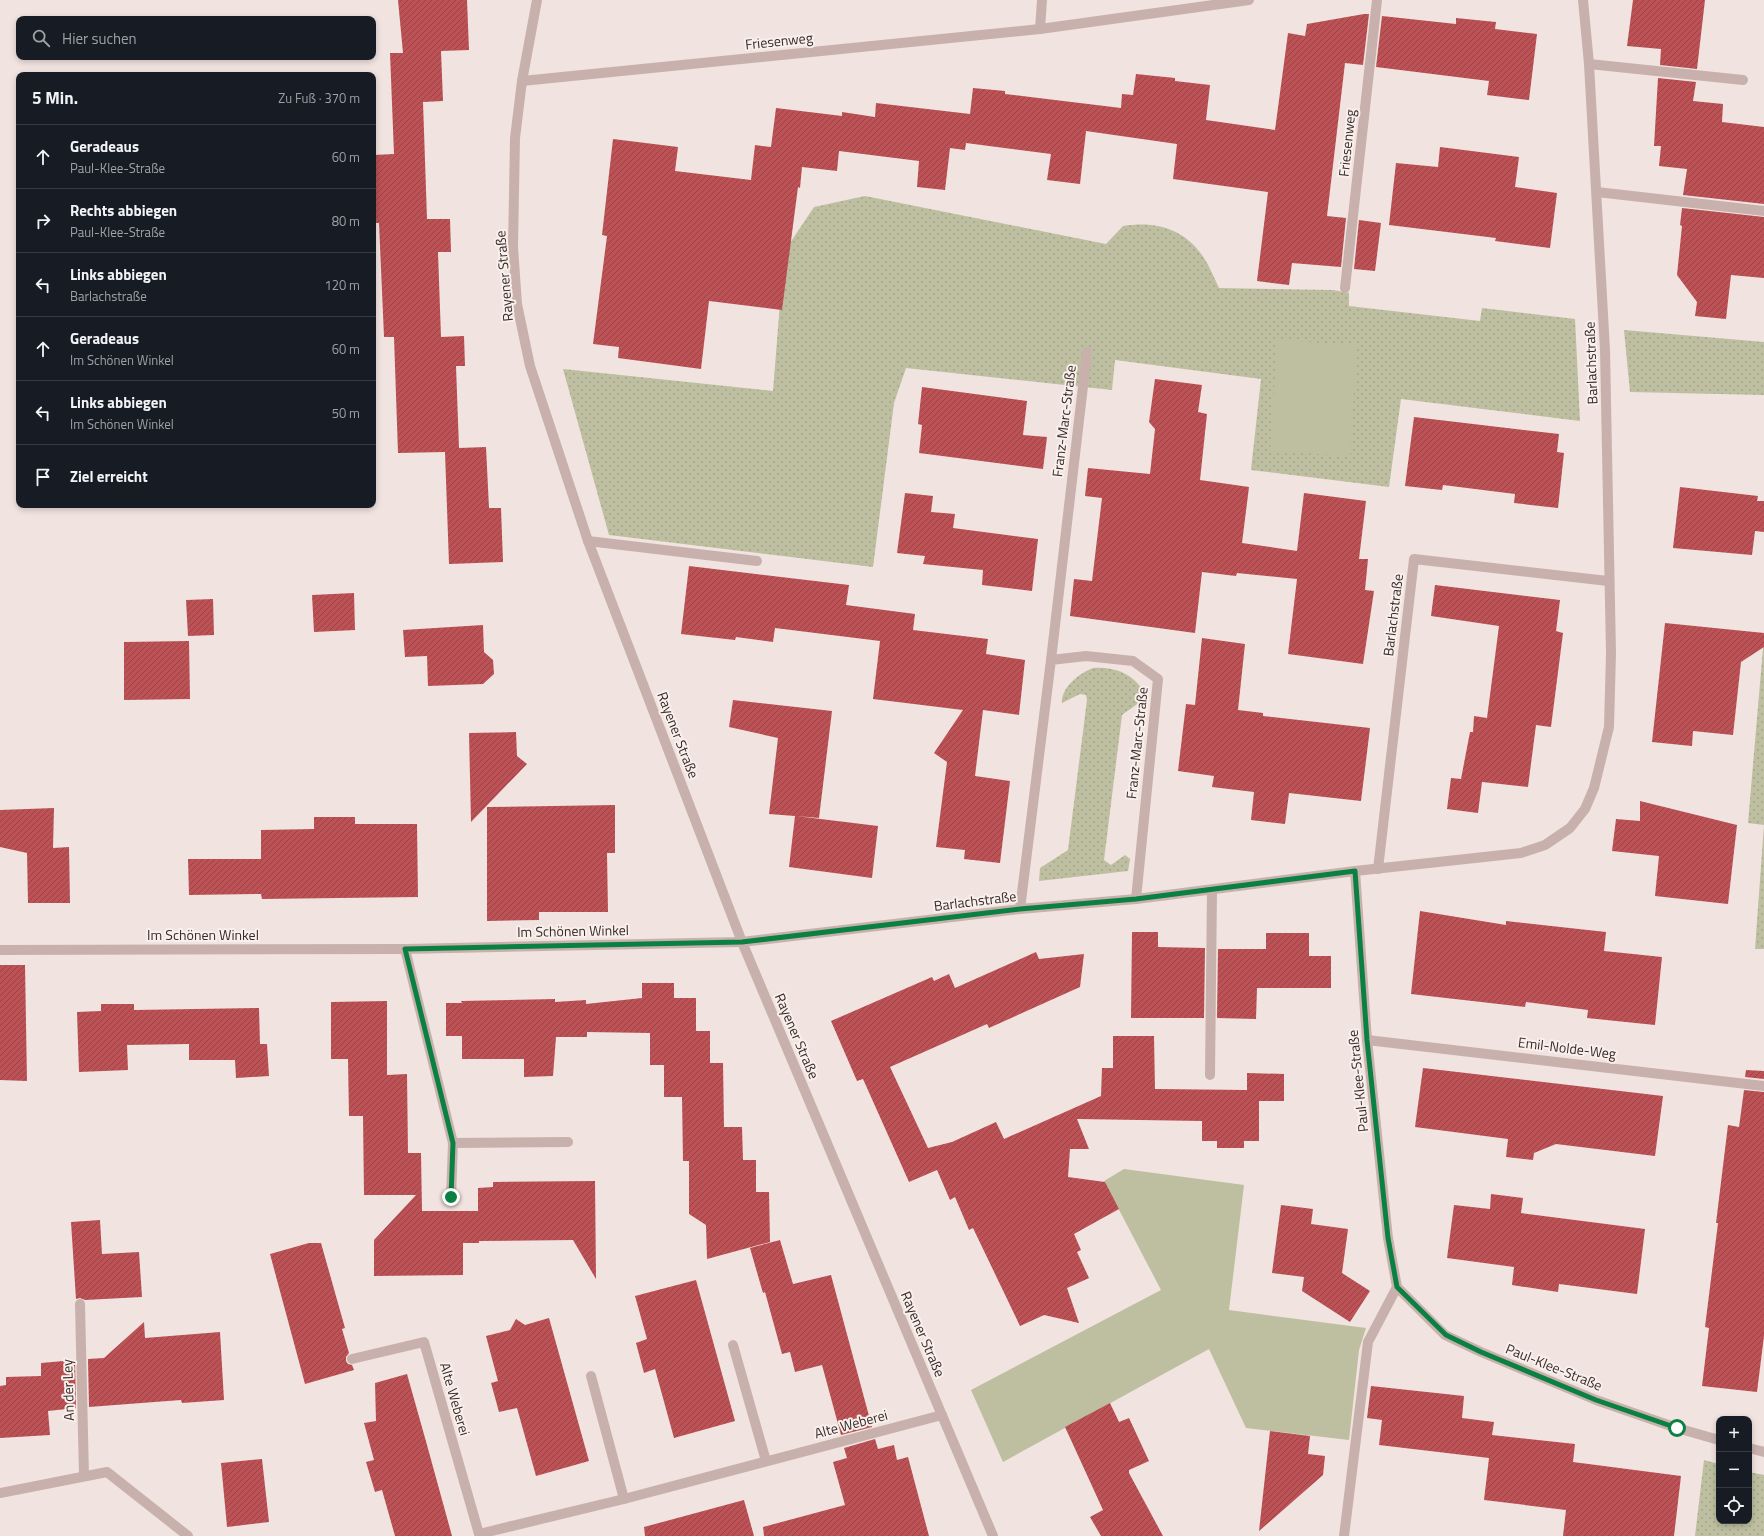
<!DOCTYPE html>
<html lang="de">
<head>
<meta charset="utf-8">
<style>
  body { margin:0; font-family:"Titillium Web",sans-serif; background:#242831; color:#f1f3f6 }
  .controls { position:absolute; right:12px; bottom:12px; display:grid; overflow:hidden; border-radius:8px; box-shadow:0 2px 6px #0003 }
  .controls button { width:36px; height:36px; display:grid; place-items:center; padding:0; border:0; border-bottom:1px solid #363941; background:#171b24; color:#f1f3f6; font:20px sans-serif }
  .stop { position:absolute; width:12px; height:12px; margin:-9px; border:3px solid #0b8043; border-radius:50%; background:#fff }
  .stop.end { background:#0b8043; border-color:#fff; box-shadow:0 1px 4px #0008 }
  .list { margin:0; padding:0; list-style:none }
  h2 { display:flex; justify-content:space-between; align-items:center; height:52px; margin:0; padding:0 16px; font-size:17px }
  h2 small { font-size:13px; font-weight:400; color:#9ea1a6 }
  .list li { display:grid; grid-template-columns:26px 1fr auto; gap:12px; align-items:center; box-sizing:border-box; height:64px; padding:0 16px; border-top:1px solid #363941 }
  .list b { display:block; font-size:15px; white-space:nowrap }
  .list p { margin:0; font-size:13px; white-space:nowrap; color:#9ea1a6 }
  .list em { font-size:13px; font-style:normal; color:#9ea1a6 }
  .icon { flex:none; width:22px; height:22px; fill:none; stroke:currentColor; stroke-width:2; stroke-linecap:round; stroke-linejoin:round }
  .map { position:relative; flex:none; width:1764px; height:1536px; overflow:hidden }
  .search { position:absolute; background:#171b24; box-shadow:0 2px 6px #0003; left:16px; top:16px; width:360px; height:44px; display:flex; align-items:center; gap:10px; box-sizing:border-box; padding:0 14px; border-radius:8px; color:#9ea1a6; font-size:15px }
  .panel { position:absolute; background:#171b24; box-shadow:0 2px 6px #0003; left:16px; top:72px; width:360px; height:436px; border-radius:8px }
  .map>svg:first-child { display:block }
  .grass { fill:url(#grass-dots) }
  .green { fill:#bdbfa0 }
  .building { fill:url(#building-hatch) }
  .lines { fill:none; stroke-linecap:round; stroke-linejoin:round }
  .minor { stroke:#c8b1ac; stroke-width:10 }
  .route { stroke:#0b8043; stroke-width:5 }
  .labels { text-anchor:middle; stroke-width:4; stroke-linejoin:round; paint-order:stroke }
  .street-label { font-size:14px; fill:#372b2a; stroke:#f9efeb }
</style>
</head>
<body>
<div class="map">
<svg width="1764" height="1536" viewBox="0 0 1764 1536">
  <defs>
    <pattern id="grass-dots" width="8" height="8" patternUnits="userSpaceOnUse"><rect width="8" height="8" fill="#bdbfa0"/><path d="M2 2h.1M6 6h.1" fill="none" stroke="#a3a48a" stroke-width="1.8" stroke-linecap="round"/></pattern>
    <pattern id="building-hatch" width="6" height="6" patternUnits="userSpaceOnUse"><rect width="6" height="6" fill="#bc5256"/><path d="M-1 1l2-2M0 6l6-6M5 7l2-2" fill="none" stroke="#9a4447"/></pattern>
  </defs>
  <rect width="100%" height="100%" fill="#f1e3df"/>
  <g class="grass">
    <path d="M865,196L1106,244L1123,226C1156,221 1184,228 1204,258C1210,267 1214,278 1219,288L1333,290L1349,293V306L1480,321L1482,308L1575,319L1580,421L1401,399L1389,487L1251,470L1261,379L1115,360L1112,390L906,368L894,403L873,567L609,535L563,369L773,391L780,303L786,249L814,207Z"/>
    <polygon points="1624,330 1764,342 1764,395 1630,392"/>
    <polygon points="1764,637 1764,949 1755,949 1764,825 1748,823"/>
    <path d="M1093,668C1112,667 1127,671 1140,686C1142,690 1145,693 1143,697C1140,704 1128,710 1122,715L1104,860L1111,865L1125,855L1130,859L1128,871L1039,881L1040,868L1068,850L1087,700L1086,695L1080,694L1062,703C1061,687 1080,673 1093,668Z"/>
    <polygon points="1704,1460 1719,1464 1719,1521 1749,1521 1749,1472 1764,1475 1764,1536 1695,1536"/>
  </g>
  <g class="green">
    <polygon points="1277,340 1357,345 1350,456 1270,451"/>
    <polygon points="1124,1169 1244,1185 1229,1310 1366,1328 1359,1350 1349,1440 1246,1428 1209,1349 1003,1462 971,1390 1161,1290 1104,1181"/>
  </g>
  <g class="building">
    <polygon points="398,0 467,0 469,50 441,51 443,101 423,102 427,219 450,219 451,252 438,252 441,337 464,336 465,366 456,366 459,448 486,447 489,508 501,508 503,562 449,564 445,452 398,453 394,337 384,337 379,223 373,223 373,155 394,154 390,53 403,53"/>
    <polygon points="1633,0 1705,0 1697,69 1660,65 1661,49 1627,46"/>
    <polygon points="1364,14 1369,14 1363,65 1345,63 1327,216 1346,218 1341,267 1292,263 1289,285 1257,281 1268,192 1173,179 1177,144 1086,131 1080,184 1047,180 1051,154 966,143 965,150 950,148 945,190 917,187 919,161 839,151 837,171 802,167 800,188 798,187 782,310 709,301 701,369 618,358 619,347 593,344 607,236 602,235 613,139 678,147 675,171 751,180 755,145 771,147 776,108 842,116 842,112 875,117 876,103 970,114 973,88 1005,91 1005,94 1121,108 1122,94 1133,95 1136,74 1175,78 1175,81 1210,85 1206,120 1275,130 1288,33 1305,36 1307,24"/>
    <polygon points="1382,16 1456,24 1456,18 1496,22 1495,29 1537,34 1529,100 1487,95 1489,81 1376,67"/>
    <polygon points="1658,78 1696,82 1693,101 1723,104 1722,122 1764,127 1764,204 1683,195 1687,169 1659,166 1661,146 1654,146"/>
    <polygon points="1440,147 1519,157 1515,187 1557,193 1550,248 1495,241 1496,238 1389,225 1396,163 1438,167"/>
    <polygon points="1682,208 1764,217 1764,278 1731,275 1726,319 1695,316 1697,302 1677,275 1682,226 1680,225"/>
    <polygon points="1359,220 1381,223 1375,271 1354,269"/>
    <polygon points="1155,379 1202,385 1198,412 1207,414 1200,480 1249,487 1242,543 1297,551 1304,493 1366,501 1359,559 1368,559 1365,590 1374,591 1363,664 1288,654 1297,579 1237,573 1236,576 1202,572 1195,633 1070,616 1074,579 1092,581 1102,498 1085,496 1088,468 1150,474 1155,429 1149,422"/>
    <polygon points="922,387 1027,401 1023,435 1047,437 1043,469 919,453 922,425 918,424"/>
    <polygon points="1414,417 1559,434 1557,452 1564,453 1558,508 1514,503 1515,494 1443,485 1442,490 1405,486"/>
    <polygon points="1680,487 1758,496 1757,501 1764,501 1764,532 1755,531 1752,555 1673,548"/>
    <polygon points="905,493 933,496 931,512 955,514 953,528 1038,539 1032,591 982,585 983,570 923,564 925,556 897,553"/>
    <polygon points="689,566 849,585 846,605 915,614 913,630 988,639 986,654 1025,660 1019,715 983,710 975,776 1010,781 1000,863 964,859 965,850 936,847 947,762 934,753 963,710 873,699 880,641 775,628 773,642 736,637 735,640 681,634"/>
    <polygon points="1435,585 1560,600 1556,631 1563,633 1551,727 1536,725 1528,787 1482,782 1478,813 1447,809 1451,778 1461,779 1470,732 1473,732 1474,716 1487,718 1499,626 1431,616"/>
    <polygon points="354,593 355,630 314,632 312,595"/>
    <polygon points="213,599 214,635 188,636 186,600"/>
    <polygon points="1665,623 1764,633 1764,647 1741,662 1733,735 1693,731 1692,746 1652,742"/>
    <polygon points="483,625 484,652 493,660 494,674 483,684 428,686 427,656 405,657 403,630"/>
    <polygon points="1202,638 1245,644 1238,710 1263,713 1263,716 1370,728 1361,801 1289,793 1285,824 1251,820 1254,792 1212,787 1214,776 1178,771 1186,704 1195,705"/>
    <polygon points="189,641 190,699 124,700 124,642"/>
    <polygon points="733,700 832,711 819,818 796,816 878,826 872,878 789,867 795,816 769,814 778,738 729,727"/>
    <polygon points="516,732 517,756 527,764 471,822 469,733"/>
    <polygon points="1640,801 1737,825 1728,904 1655,896 1659,856 1612,851 1616,819 1640,821"/>
    <polygon points="615,805 615,853 607,853 608,912 539,912 539,920 487,921 487,807"/>
    <polygon points="54,808 53,848 69,847 70,903 28,903 27,853 0,847 0,810"/>
    <polygon points="314,817 355,817 355,824 417,824 418,897 262,899 261,894 189,895 188,859 261,859 261,830 314,829"/>
    <polygon points="1420,911 1506,925 1506,921 1606,932 1604,951 1662,957 1655,1025 1587,1018 1588,1010 1526,1002 1525,1007 1411,994"/>
    <polygon points="1132,932 1158,932 1158,947 1205,948 1204,1018 1131,1018"/>
    <polygon points="1266,933 1309,933 1309,956 1331,956 1331,988 1257,988 1256,1019 1217,1018 1218,949 1266,949"/>
    <polygon points="1036,952 1039,959 1084,954 1080,987 989,1028 987,1024 890,1067 928,1148 952,1142 996,1122 1004,1139 1101,1096 1102,1068 1113,1068 1113,1036 1154,1036 1155,1089 1247,1090 1247,1073 1284,1074 1284,1101 1259,1101 1259,1141 1244,1141 1244,1148 1217,1148 1217,1141 1202,1141 1202,1121 1077,1119 1089,1149 1070,1149 1068,1177 1105,1182 1119,1209 1074,1234 1081,1250 1077,1252 1089,1278 1067,1288 1079,1323 1044,1315 1020,1326 973,1228 969,1230 955,1197 950,1200 937,1170 909,1182 863,1079 857,1081 831,1021 932,977 934,981 949,974 955,988"/>
    <polygon points="0,965 25,965 27,1081 0,1080"/>
    <polygon points="642,983 674,983 674,998 696,998 696,1031 710,1031 710,1063 723,1063 724,1127 742,1127 743,1160 756,1160 756,1192 769,1192 770,1242 707,1259 706,1225 689,1214 689,1161 683,1161 682,1097 664,1097 664,1065 650,1065 650,1033 587,1032 587,1037 556,1037 553,1076 524,1077 524,1059 462,1059 462,1036 446,1036 446,1003 462,1003 461,1001 555,999 555,1002 586,1000 586,1004 642,998"/>
    <polygon points="387,1001 387,1075 407,1074 408,1153 421,1153 422,1211 478,1211 478,1188 493,1187 493,1182 595,1181 596,1279 573,1240 479,1241 479,1243 463,1243 463,1275 374,1276 374,1240 416,1195 364,1195 363,1116 349,1116 348,1059 331,1059 331,1002"/>
    <polygon points="101,1004 134,1004 134,1010 259,1008 260,1044 267,1044 269,1076 236,1078 235,1060 189,1060 189,1044 127,1045 128,1070 79,1072 77,1012 101,1011"/>
    <polygon points="1423,1068 1663,1096 1655,1156 1556,1144 1534,1153 1533,1160 1506,1157 1508,1139 1415,1127"/>
    <polygon points="1746,1070 1764,1071 1764,1079 1745,1077"/>
    <polygon points="1744,1090 1764,1092 1764,1336 1757,1392 1702,1386 1709,1328 1705,1327 1718,1223 1716,1223 1728,1125 1739,1127"/>
    <polygon points="1491,1194 1523,1198 1521,1213 1645,1229 1637,1294 1559,1284 1558,1292 1512,1285 1514,1267 1447,1258 1454,1205 1490,1209"/>
    <polygon points="1281,1205 1313,1209 1311,1224 1348,1229 1342,1273 1370,1291 1350,1322 1302,1291 1304,1277 1272,1273"/>
    <polygon points="100,1220 102,1254 139,1252 142,1297 85,1300 80,1298 76,1299 71,1222"/>
    <polygon points="780,1240 793,1284 831,1275 872,1427 841,1435 822,1365 795,1372 790,1352 782,1354 765,1292 763,1293 750,1248"/>
    <polygon points="309,1243 321,1243 345,1328 342,1329 349,1353 346,1357 346,1361 348,1364 352,1365 354,1370 305,1384 270,1254"/>
    <polygon points="696,1280 735,1421 674,1438 655,1369 644,1373 636,1343 647,1339 635,1296"/>
    <polygon points="549,1318 589,1461 536,1476 517,1408 499,1412 491,1383 498,1381 486,1336 510,1330 516,1319 525,1325"/>
    <polygon points="144,1322 145,1338 220,1332 224,1400 182,1403 181,1400 89,1407 88,1359 104,1358"/>
    <polygon points="75,1360 76,1408 48,1411 50,1435 0,1438 0,1386 6,1385 6,1377 41,1376 41,1363"/>
    <polygon points="407,1374 427,1445 452,1536 395,1536 382,1490 375,1492 366,1462 374,1460 364,1423 376,1421 375,1383"/>
    <polygon points="1371,1386 1464,1396 1462,1418 1494,1422 1492,1435 1575,1444 1573,1462 1681,1476 1674,1536 1563,1536 1566,1510 1484,1500 1489,1458 1379,1445 1382,1420 1367,1418"/>
    <polygon points="1110,1403 1119,1422 1129,1418 1149,1461 1129,1470 1129,1473 1163,1536 1101,1536 1090,1517 1103,1510 1065,1427"/>
    <polygon points="1270,1431 1310,1436 1308,1454 1325,1456 1323,1475 1259,1531"/>
    <polygon points="875,1439 878,1449 894,1445 897,1460 908,1457 929,1536 764,1536 763,1527 845,1505 833,1462 847,1458 844,1448"/>
    <polygon points="262,1459 269,1522 227,1527 221,1463"/>
    <polygon points="744,1500 754,1536 645,1536 644,1527"/>
  </g>
  <g class="lines">
    <g class="minor">
      <polyline points="537,0 522,81 515,138 513,247 517,304 530,366 588,541 742,942 993,1536"/>
      <polyline points="1040,29 1042,0"/>
      <polyline points="1589,64 1743,80"/>
      <polyline points="522,81 1040,29 1249,0"/>
      <polyline points="1597,192 1764,211"/>
      <polyline points="1345,288 1377,0"/>
      <polyline points="588,541 757,561"/>
      <polyline points="1051,660 1087,352"/>
      <polyline points="1378,869 1414,559 1608,581"/>
      <polyline points="1355,871 1367,1040 1388,1238 1397,1287 1445,1335 1481,1352 1596,1400 1677,1428 1719,1440"/>
      <polyline points="1020,909 1051,660 1086,656 1133,661 1158,679 1136,899"/>
      <polyline points="405,949 453,1143 451,1197"/>
      <polyline points="0,950 405,949 742,942 1020,909 1136,899 1355,871 1521,853 1545,845 1570,828 1585,809 1594,788 1609,727 1611,653 1605,350 1589,64 1583,0"/>
      <polyline points="1367,1040 1764,1086"/>
      <polyline points="1210,1075 1212,890"/>
      <polyline points="453,1143 568,1142"/>
      <polyline points="80,1304 84,1476"/>
      <polyline points="733,1345 766,1461"/>
      <polyline points="352,1359 424,1342 479,1534 624,1499 942,1415"/>
      <polyline points="591,1376 624,1499"/>
      <polyline points="1749,1448 1764,1452"/>
      <polyline points="0,1493 107,1472 188,1536"/>
      <polyline points="1344,1536 1368,1342 1397,1287"/>
    </g>
  </g>
  <g class="lines">
    <polyline class="route" points="451,1197 453,1143 405,949 742,942 1020,909 1136,899 1355,871 1367,1040 1388,1238 1397,1287 1446,1335 1481,1352 1596,1400 1677,1428"/>
  </g>
  <g class="labels">
    <g class="street-label">
      <text transform="translate(779 41) rotate(-6)" y="5">Friesenweg</text>
      <text transform="translate(1347 143) rotate(-84)" y="5">Friesenweg</text>
      <text transform="translate(504 276) rotate(-95)" y="5">Rayener Straße</text>
      <text transform="translate(1591 363) rotate(-92)" y="5">Barlachstraße</text>
      <text transform="translate(1064 421) rotate(-83)" y="5">Franz-Marc-Straße</text>
      <text transform="translate(1393 615) rotate(-83)" y="5">Barlachstraße</text>
      <text transform="translate(678 735) rotate(69)" y="5">Rayener Straße</text>
      <text transform="translate(1137 743) rotate(-84)" y="5">Franz-Marc-Straße</text>
      <text transform="translate(975 901) rotate(-7)" y="5">Barlachstraße</text>
      <text transform="translate(573 931) rotate(-1)" y="5">Im Schönen Winkel</text>
      <text x="203" y="940">Im Schönen Winkel</text>
      <text transform="translate(797 1036) rotate(67)" y="5">Rayener Straße</text>
      <text transform="translate(1567 1048) rotate(7)" y="5">Emil-Nolde-Weg</text>
      <text transform="translate(1358 1081) rotate(-96)" y="5">Paul-Klee-Straße</text>
      <text transform="translate(923 1334) rotate(67)" y="5">Rayener Straße</text>
      <text transform="translate(1554 1367) rotate(22)" y="5">Paul-Klee-Straße</text>
      <text transform="translate(68 1390) rotate(-92)" y="5">An der Ley</text>
      <text transform="translate(455 1399) rotate(74)" y="5">Alte Weberei</text>
      <text transform="translate(851 1424) rotate(-15)" y="5">Alte Weberei</text>
    </g>
  </g>
</svg>
<div class="controls">
<button>+</button>
<button>−</button>
<button><svg class="icon" aria-label="locate" viewBox="0 0 24 24"><circle cx="12" cy="12" r="6"/><path d="M12 2v4M12 18v4M2 12h4M18 12h4"/></svg></button>
</div>
<div class="stop" style="left:1677px;top:1428px"></div>
<div class="stop end" style="left:451px;top:1197px"></div>
<div class="search"><svg class="icon" aria-label="search" viewBox="0 0 24 24"><circle cx="10" cy="10" r="6"/><path d="M15 15l6 6"/></svg>Hier suchen</div>
<section class="panel">
<h2>5 Min.<small>Zu Fuß · 370 m</small></h2>
<ul class="list">
<li><svg class="icon" aria-label="ahead" viewBox="0 0 24 24"><path d="M12 20V5M6 11l6-6 6 6"/></svg><div><b>Geradeaus</b><p>Paul-Klee-Straße</p></div><em>60 m</em></li>
<li><svg class="icon" aria-label="right" viewBox="0 0 24 24"><path d="M7 20v-9h11M14 6l5 5-5 5"/></svg><div><b>Rechts abbiegen</b><p>Paul-Klee-Straße</p></div><em>80 m</em></li>
<li><svg class="icon" aria-label="left" viewBox="0 0 24 24"><path d="M17 20v-9H6M10 6l-5 5 5 5"/></svg><div><b>Links abbiegen</b><p>Barlachstraße</p></div><em>120 m</em></li>
<li><svg class="icon" aria-label="ahead" viewBox="0 0 24 24"><path d="M12 20V5M6 11l6-6 6 6"/></svg><div><b>Geradeaus</b><p>Im Schönen Winkel</p></div><em>60 m</em></li>
<li><svg class="icon" aria-label="left" viewBox="0 0 24 24"><path d="M17 20v-9H6M10 6l-5 5 5 5"/></svg><div><b>Links abbiegen</b><p>Im Schönen Winkel</p></div><em>50 m</em></li>
<li><svg class="icon" aria-label="arrive" viewBox="0 0 24 24"><path d="M6 21V4h12l-3 4 3 4H6"/></svg><div><b>Ziel erreicht</b></div></li>
</ul>
</section>
</div>
</body>
</html>
